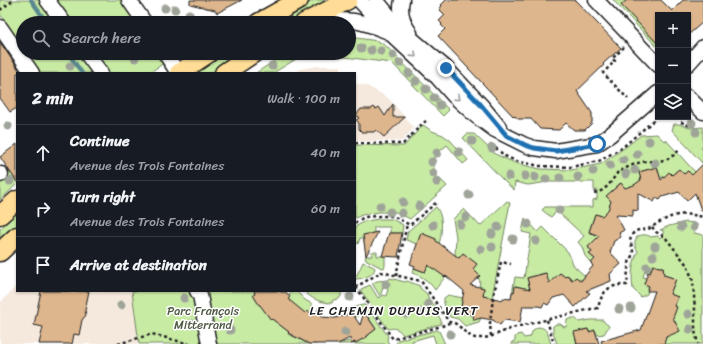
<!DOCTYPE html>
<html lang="en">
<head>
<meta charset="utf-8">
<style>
  body { margin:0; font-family:Sriracha,sans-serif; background:#242831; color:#f1f3f6 }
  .controls { position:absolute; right:12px; top:12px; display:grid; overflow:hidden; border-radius:0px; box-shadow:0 1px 3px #0004 }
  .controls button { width:36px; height:36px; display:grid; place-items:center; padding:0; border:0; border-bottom:1px solid #363941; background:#171b24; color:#f1f3f6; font:20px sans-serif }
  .stop { position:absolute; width:12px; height:12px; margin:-9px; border:3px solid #1f6fb2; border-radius:50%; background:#fff }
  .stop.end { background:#1f6fb2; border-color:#fff; box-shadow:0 1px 4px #0008 }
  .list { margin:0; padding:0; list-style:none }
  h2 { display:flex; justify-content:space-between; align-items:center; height:52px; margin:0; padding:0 16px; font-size:17px }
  h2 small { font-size:13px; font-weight:400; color:#9ea1a6 }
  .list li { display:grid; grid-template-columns:26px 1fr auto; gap:12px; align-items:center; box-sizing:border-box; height:56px; padding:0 16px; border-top:1px solid #363941 }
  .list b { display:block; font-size:15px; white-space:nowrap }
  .list p { margin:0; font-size:13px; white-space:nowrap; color:#9ea1a6 }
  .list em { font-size:13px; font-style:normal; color:#9ea1a6 }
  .icon { flex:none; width:22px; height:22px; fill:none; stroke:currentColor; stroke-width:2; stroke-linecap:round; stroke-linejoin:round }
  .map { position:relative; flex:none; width:703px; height:344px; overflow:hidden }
  .search { position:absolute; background:#171b24; box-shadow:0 1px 3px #0004; left:16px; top:16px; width:340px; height:44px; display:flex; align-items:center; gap:10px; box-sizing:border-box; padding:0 14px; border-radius:22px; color:#9ea1a6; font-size:15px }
  .panel { position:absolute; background:#171b24; box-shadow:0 1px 3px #0004; left:16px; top:72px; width:340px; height:220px; border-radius:0px }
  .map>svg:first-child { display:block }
  .built { fill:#f5e9dd }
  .green { fill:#c8eba4; stroke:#728460 }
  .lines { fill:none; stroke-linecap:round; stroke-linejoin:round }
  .stream { stroke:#58888f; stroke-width:4 }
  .building { fill:#ddb68e; stroke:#1c1c1c }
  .minor-casing { stroke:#1c1c1c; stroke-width:17 }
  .major-casing { stroke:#1c1c1c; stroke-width:21 }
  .path { stroke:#1c1c1c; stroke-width:2.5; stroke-dasharray:3 3; stroke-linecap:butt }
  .minor { stroke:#fff; stroke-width:14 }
  .major { stroke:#ffdd96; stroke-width:18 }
  .tree { fill:#9fa499 }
  .oneway { stroke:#999 }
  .route { stroke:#1f6fb2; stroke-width:5 }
  .labels { text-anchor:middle; stroke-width:3; stroke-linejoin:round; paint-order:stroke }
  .park-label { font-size:12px; fill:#505a45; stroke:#fff }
  .neighbourhood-label { font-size:13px; letter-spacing:1px; fill:#1c1c1c; stroke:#fff }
</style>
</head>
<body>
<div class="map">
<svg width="703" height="344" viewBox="0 0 703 344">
  <rect width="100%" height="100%" fill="#fff"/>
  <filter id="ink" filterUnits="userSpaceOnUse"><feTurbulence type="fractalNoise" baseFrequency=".025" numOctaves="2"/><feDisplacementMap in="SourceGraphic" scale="8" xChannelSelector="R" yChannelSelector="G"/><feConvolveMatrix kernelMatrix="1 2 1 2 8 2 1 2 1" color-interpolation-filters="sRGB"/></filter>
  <g filter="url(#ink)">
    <g class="built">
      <polygon points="317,66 341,66 341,73 294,73 300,69"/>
      <polygon points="355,83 367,86 387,97 393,103 414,128 402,141 355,141"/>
      <polygon points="17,285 17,291 132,291 139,344 0,344 0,303"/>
    </g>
    <g class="green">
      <polygon points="0,0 122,0 137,23 23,23 23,48 0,14"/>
      <polygon points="314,0 334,0 292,23 274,23"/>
      <polygon points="613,0 627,0 622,5 658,44 658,48"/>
      <polygon points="349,37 378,41 386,46 449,110 443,116 392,63 312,53 349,53"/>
      <polygon points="26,53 158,53 164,63 149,73 40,73"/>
      <polygon points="225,53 242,53 211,73 196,73"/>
      <polygon points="286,53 306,53 273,73 256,73"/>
      <polygon points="674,124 679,124 690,128 703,127 703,146 701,148 703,150 703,164 672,130"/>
      <polygon points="423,125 432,131 443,135 450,140 468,160 463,164 447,145 434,156 434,173 447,186 410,219 396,212 379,212 362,215 355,218 355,145 404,146"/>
      <polygon points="467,134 474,134 495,154 515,163 540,169 571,170 601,164 627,146 641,135 657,134 664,141 666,140 695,172 692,175 688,171 684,174 679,169 672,175 669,172 665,176 660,178 657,167 639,172 642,183 628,191 620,183 607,196 614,204 606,217 595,214 589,232 599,236 598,240 592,243 588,247 592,252 589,254 595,259 591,263 585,256 582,247 578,242 584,236 557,211 551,217 542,210 545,207 593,207 593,200 597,199 597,190 594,190 594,182 548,182 528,185 515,182 514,190 504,181 463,138"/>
      <polygon points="10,172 15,179 17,177 17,184 0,200 0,181"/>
      <polygon points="507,201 510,203 492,298 483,296 484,288 479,286 480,281 478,278 480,276 473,269 463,253 459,258 455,255 456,237 453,219 464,209 480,226"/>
      <path d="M436,207C445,218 441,237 438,249L433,248L436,239L421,234L417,244L406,240L408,231Z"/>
      <polygon points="17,213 17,227 0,243 0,229"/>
      <polygon points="525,218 538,232 543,227 568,252 574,266 585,276 580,281 576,277 573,280 568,275 565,277 560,273 549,284 545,273 527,278 530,289 526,290 520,287 515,286 514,292 511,299 515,277 524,278 531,234 522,232"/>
      <polygon points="380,219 392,219 403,225 402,233 390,233 390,227 374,227 374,233 364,235 364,238 360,238 358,244 355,242 355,227 365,221"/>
      <path d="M686,222L695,223L694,233L703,235V344H663L666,338L670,321L678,297L670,294L676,279L664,275L663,267H659L653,265L650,273L645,271L643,277L646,278L644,284L649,286L647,294L641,297L633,289C631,275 632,264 638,251C634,247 634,242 637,237C642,234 646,234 651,237L658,236L660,238L663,235V230H660L669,226Z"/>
      <polygon points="371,252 377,252 377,256 385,256 385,266 384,268 380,267 365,259 366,256 372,256"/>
      <path d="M363,262L374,267L375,268C374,276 362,279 355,279V275H357Z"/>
      <path d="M427,266L435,269L445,277L435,290C429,281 422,276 412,273L414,268L425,272Z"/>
      <path d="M390,278L405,282L407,281L420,286V288L427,294L429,299L435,306L437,310L436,312L441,320V324L403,335C399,329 395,327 388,329L361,291V289L370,285L378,298L381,297L383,295L386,296L388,289L383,287L381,294L380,296L373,285V283L377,281L389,280Z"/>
      <polygon points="132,291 254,291 255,294 271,319 272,319 289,332 288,334 305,342 316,344 139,344"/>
      <polygon points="292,291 296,291 305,300 312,304 312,308 310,313 307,311 303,316 286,301 290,297 288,295"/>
      <path d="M304,291H341V296L339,299L333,300L332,303C322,303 311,299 304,291Z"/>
      <polygon points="448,295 463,298 460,312 473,315 481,318 479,322 465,326 458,319 450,317 444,304 444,298"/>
      <polygon points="363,305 365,305 367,307 388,336 387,340 389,344 336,344 350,341 351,344 368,336 368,335 376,329 364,311 355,318 352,313 348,314 347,309"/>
      <path d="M572,318H575L579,322L590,320H603L604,322L609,326L604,334L597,335L595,330L589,332L587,329L582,330L577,344H557L553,332V326C557,323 561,323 564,327H566L567,320Z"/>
      <path d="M538,327C548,327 548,336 551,344H511L512,342L515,341V337L517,335L521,334L524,338L530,337L533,330Z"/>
      <polygon points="437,330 439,331 445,344 436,344 433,335 412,341 413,344 396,344 398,340"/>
    </g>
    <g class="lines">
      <g class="stream">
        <polyline points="31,0 47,23"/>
        <polyline points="68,53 82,73"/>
      </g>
    </g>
    <g class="building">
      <polygon points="190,0 242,0 217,13 215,10 190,4"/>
      <polygon points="446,0 575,0 621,48 606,61 603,64 604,65 577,91 592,113 592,123 585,130 574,130 566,123 559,130 540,129 531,119 518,119 515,116 514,117 438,36 445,29 441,25 442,24 439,21 445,15 439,9 442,6 441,5"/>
      <polygon points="627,0 661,0 672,11 683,0 703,0 703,22 688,35 688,15 658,15 658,44 621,5"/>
      <polygon points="0,42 21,73 17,73 17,108 10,112 0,98"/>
      <polygon points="393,104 393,117 405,117 384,137 376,130 374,132 362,132 359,129 359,123 356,120 359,118 356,115 361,109 371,109 374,107 376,109 379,107 385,116"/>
      <polygon points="17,144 17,182 0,157"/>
      <polygon points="703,164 703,210 701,210 695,193 687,201 679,192 662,197 660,200 656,198 654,202 638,193 638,211 633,210 633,216 616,215 624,230 619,233 621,237 614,241 610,252 621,264 610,274 611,281 586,291 590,293 575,307 564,295 553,298 548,305 544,303 542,307 538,306 523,306 520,322 504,320 500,325 493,320 481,318 474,320 473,315 460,312 464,291 446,276 445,277 428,265 425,272 414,268 415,266 410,264 421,233 436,239 436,241 459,258 463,253 477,264 473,269 480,276 470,285 484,288 483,296 503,300 503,298 511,299 512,292 514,292 515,286 530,289 527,278 546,273 549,283 560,273 565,277 567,275 572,280 576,277 581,281 593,266 591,263 595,259 589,254 592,252 588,247 599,236 589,232 595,214 602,216 608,210 611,201 606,196 621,183 625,188 634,185 641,180 639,172 657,167 661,180 669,172 672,175 679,169 684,174 688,171 692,175"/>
      <polygon points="378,232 366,256 363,235"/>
      <polygon points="389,233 402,233 398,257 382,256"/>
      <polygon points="653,265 659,267 663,267 664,275 676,279 670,294 678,297 674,306 677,307 673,318 680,331 666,337 664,344 602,344 601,341 641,330 655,291 647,291 649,286 644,284 648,272 650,273"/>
      <polygon points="41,291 89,291 85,310 86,315 82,320 79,335 74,334 72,344 39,344 43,327 34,325"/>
      <polygon points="254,291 280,291 281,292 286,292 290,297 288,299 305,313 307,311 314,315 319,308 322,317 335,318 343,316 352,313 360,325 364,312 376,329 367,336 367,337 361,340 354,344 355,342 351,344 350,338 340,343 336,344 309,344 288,333 289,332 272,319 271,320 260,305 259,305 253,295 255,294"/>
      <polygon points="588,329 589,332 595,330 599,344 577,344 574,332"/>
    </g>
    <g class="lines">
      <defs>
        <g id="minor">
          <polyline points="47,0 64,23"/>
          <polyline points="129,0 145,23"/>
          <polyline points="359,0 390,33 438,78 454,96 476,116 495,130 525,145 534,148 556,151 597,144 610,135 658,93"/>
          <polyline points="376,0 399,28 446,68 481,105 499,127"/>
          <path d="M402,0C399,12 403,23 410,33"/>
          <polyline points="596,0 658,65"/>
          <path d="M321,23C346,17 362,21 386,31"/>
          <polyline points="0,27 32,73"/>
          <polyline points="86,53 101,73"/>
          <polyline points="165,53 178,73"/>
          <polyline points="688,64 703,47"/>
          <polyline points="688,97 703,112"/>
          <polyline points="0,175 1,174"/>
          <polyline points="197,291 200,295 209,344"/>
        </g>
        <g id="major">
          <polyline points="258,23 299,0"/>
          <polyline points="304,23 348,0"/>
          <polyline points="179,73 209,53"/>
          <polyline points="224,73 254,53"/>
          <polyline points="0,215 17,200"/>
          <polyline points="0,252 17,236"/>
        </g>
      </defs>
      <use href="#minor" class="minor-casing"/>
      <use href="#major" class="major-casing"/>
      <g class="path">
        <polyline points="0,10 14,0"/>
        <polyline points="624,47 612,59 615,61 603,73 628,99"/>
        <polyline points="681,122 690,126 692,122 695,122"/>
        <polyline points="355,143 403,144 422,124 426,121"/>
        <polyline points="491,144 505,156 516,161 540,166 571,167 599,161 623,147 654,120"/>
        <polyline points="594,193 601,191 608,186 618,172 630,166 641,162 666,160 674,155 680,149"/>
        <polyline points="355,223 364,217 380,216 393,216 410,225 438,201"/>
        <polyline points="652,227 656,232 665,237 687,265 693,281 695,310 695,331 698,344"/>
        <polyline points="396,276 407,224"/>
        <path d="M355,287H356L381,272L421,281L449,322C460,322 464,335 475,338C477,338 479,338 481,338C493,338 504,330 516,327C541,321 566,315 591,309L598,308C602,291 609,284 627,285C628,278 627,271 629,264C629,260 633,256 633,252C633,246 628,241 632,235C635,229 642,230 648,229C653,227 657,223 662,221C676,213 687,213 703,217"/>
        <polyline points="356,287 393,339 442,326 449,323"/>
        <polyline points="547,320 554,344"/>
        <polyline points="491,336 490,323 493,298 501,262 511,264"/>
        <polyline points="118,344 152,334 189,344"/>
      </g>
      <use href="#minor" class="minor"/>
      <use href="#major" class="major"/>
    </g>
    <g class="tree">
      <circle cx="165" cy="8" r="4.5"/>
      <circle cx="175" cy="9" r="4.5"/>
      <circle cx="189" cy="14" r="4.5"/>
      <circle cx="361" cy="48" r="4.5"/>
      <circle cx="371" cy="50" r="4.5"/>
      <circle cx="381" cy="51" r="4.5"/>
      <circle cx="393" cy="55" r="4.5"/>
      <circle cx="135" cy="58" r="4.5"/>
      <circle cx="400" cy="63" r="4.5"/>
      <circle cx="70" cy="66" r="4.5"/>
      <circle cx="272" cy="66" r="4.5"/>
      <circle cx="409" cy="73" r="4.5"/>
      <circle cx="416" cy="81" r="4.5"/>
      <circle cx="426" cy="89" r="4.5"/>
      <circle cx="434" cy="98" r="4.5"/>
      <circle cx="440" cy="105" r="4.5"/>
      <circle cx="692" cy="123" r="4.5"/>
      <circle cx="8" cy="126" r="4.5"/>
      <circle cx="696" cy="132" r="4.5"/>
      <circle cx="472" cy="141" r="4.5"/>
      <circle cx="649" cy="141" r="4.5"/>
      <circle cx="492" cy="148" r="4.5"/>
      <circle cx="459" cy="152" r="4.5"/>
      <circle cx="437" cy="153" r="4.5"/>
      <circle cx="637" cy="154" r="4.5"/>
      <circle cx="623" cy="160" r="4.5"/>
      <circle cx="432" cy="162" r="4.5"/>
      <circle cx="655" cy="163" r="4.5"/>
      <circle cx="610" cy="165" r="4.5"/>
      <circle cx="635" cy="170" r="4.5"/>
      <circle cx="593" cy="171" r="4.5"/>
      <circle cx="433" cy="173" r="4.5"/>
      <circle cx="626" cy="174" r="4.5"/>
      <circle cx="509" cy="176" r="4.5"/>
      <circle cx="525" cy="176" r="4.5"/>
      <circle cx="535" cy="177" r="4.5"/>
      <circle cx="578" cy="177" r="4.5"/>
      <circle cx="560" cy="178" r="4.5"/>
      <circle cx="546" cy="179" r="4.5"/>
      <circle cx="10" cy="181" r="4.5"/>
      <circle cx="437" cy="182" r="4.5"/>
      <circle cx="469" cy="195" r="4.5"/>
      <circle cx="403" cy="202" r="4.5"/>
      <circle cx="380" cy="206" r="4.5"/>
      <circle cx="419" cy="206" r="4.5"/>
      <circle cx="559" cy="210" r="4.5"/>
      <circle cx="390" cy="212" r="4.5"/>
      <circle cx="402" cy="213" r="4.5"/>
      <circle cx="466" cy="217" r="4.5"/>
      <circle cx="460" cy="224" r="4.5"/>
      <circle cx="528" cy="224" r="4.5"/>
      <circle cx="433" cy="225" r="4.5"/>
      <circle cx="498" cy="227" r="4.5"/>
      <circle cx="681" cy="227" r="4.5"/>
      <circle cx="694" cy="227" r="4.5"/>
      <circle cx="492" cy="234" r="4.5"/>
      <circle cx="513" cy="239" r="4.5"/>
      <circle cx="536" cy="241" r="4.5"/>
      <circle cx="655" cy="246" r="4.5"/>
      <circle cx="492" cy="247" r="4.5"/>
      <circle cx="481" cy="249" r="4.5"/>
      <circle cx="653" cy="256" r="4.5"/>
      <circle cx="647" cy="267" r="4.5"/>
      <circle cx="386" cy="284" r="4.5"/>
      <circle cx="350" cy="297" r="4.5"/>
      <circle cx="184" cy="298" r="4.5"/>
      <circle cx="428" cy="304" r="4.5"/>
      <circle cx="121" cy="305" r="4.5"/>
      <circle cx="631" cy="308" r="4.5"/>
      <circle cx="619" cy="309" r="4.5"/>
      <circle cx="420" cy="312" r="4.5"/>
      <circle cx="406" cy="314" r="4.5"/>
      <circle cx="688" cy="314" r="4.5"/>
      <circle cx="192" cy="324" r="4.5"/>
      <circle cx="690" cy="329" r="4.5"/>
      <circle cx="230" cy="330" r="4.5"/>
      <circle cx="345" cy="332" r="4.5"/>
      <circle cx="450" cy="334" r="4.5"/>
    </g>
    <defs><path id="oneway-chevron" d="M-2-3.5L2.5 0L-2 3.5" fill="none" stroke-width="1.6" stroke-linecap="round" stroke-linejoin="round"/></defs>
    <g class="oneway">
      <use href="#oneway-chevron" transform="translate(414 55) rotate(44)"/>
      <use href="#oneway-chevron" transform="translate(457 98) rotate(44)"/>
    </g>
  </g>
  <g class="lines" filter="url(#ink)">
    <polyline class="route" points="446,68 481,105 507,136 525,145 534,148 556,151 597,144"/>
  </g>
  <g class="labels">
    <g class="park-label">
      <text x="203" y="315">Parc François<tspan x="203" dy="14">Mitterrand</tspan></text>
    </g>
    <g class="neighbourhood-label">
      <text x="394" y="315">LE CHEMIN DUPUIS VERT</text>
    </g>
  </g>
</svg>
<div class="controls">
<button>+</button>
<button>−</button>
<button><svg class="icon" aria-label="layers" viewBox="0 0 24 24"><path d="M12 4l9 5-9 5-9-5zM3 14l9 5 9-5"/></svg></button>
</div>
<div class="stop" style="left:597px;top:144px"></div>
<div class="stop end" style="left:446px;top:68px"></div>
<div class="search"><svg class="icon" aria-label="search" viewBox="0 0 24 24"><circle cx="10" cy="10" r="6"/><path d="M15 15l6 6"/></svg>Search here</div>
<section class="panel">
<h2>2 min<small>Walk · 100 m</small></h2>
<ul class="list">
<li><svg class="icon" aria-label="ahead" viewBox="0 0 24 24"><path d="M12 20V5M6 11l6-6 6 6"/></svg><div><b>Continue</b><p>Avenue des Trois Fontaines</p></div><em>40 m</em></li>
<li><svg class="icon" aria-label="right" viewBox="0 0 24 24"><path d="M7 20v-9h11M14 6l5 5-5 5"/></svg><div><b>Turn right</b><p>Avenue des Trois Fontaines</p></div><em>60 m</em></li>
<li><svg class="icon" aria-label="arrive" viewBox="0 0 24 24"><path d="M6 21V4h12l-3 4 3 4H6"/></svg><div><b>Arrive at destination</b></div></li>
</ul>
</section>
</div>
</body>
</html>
